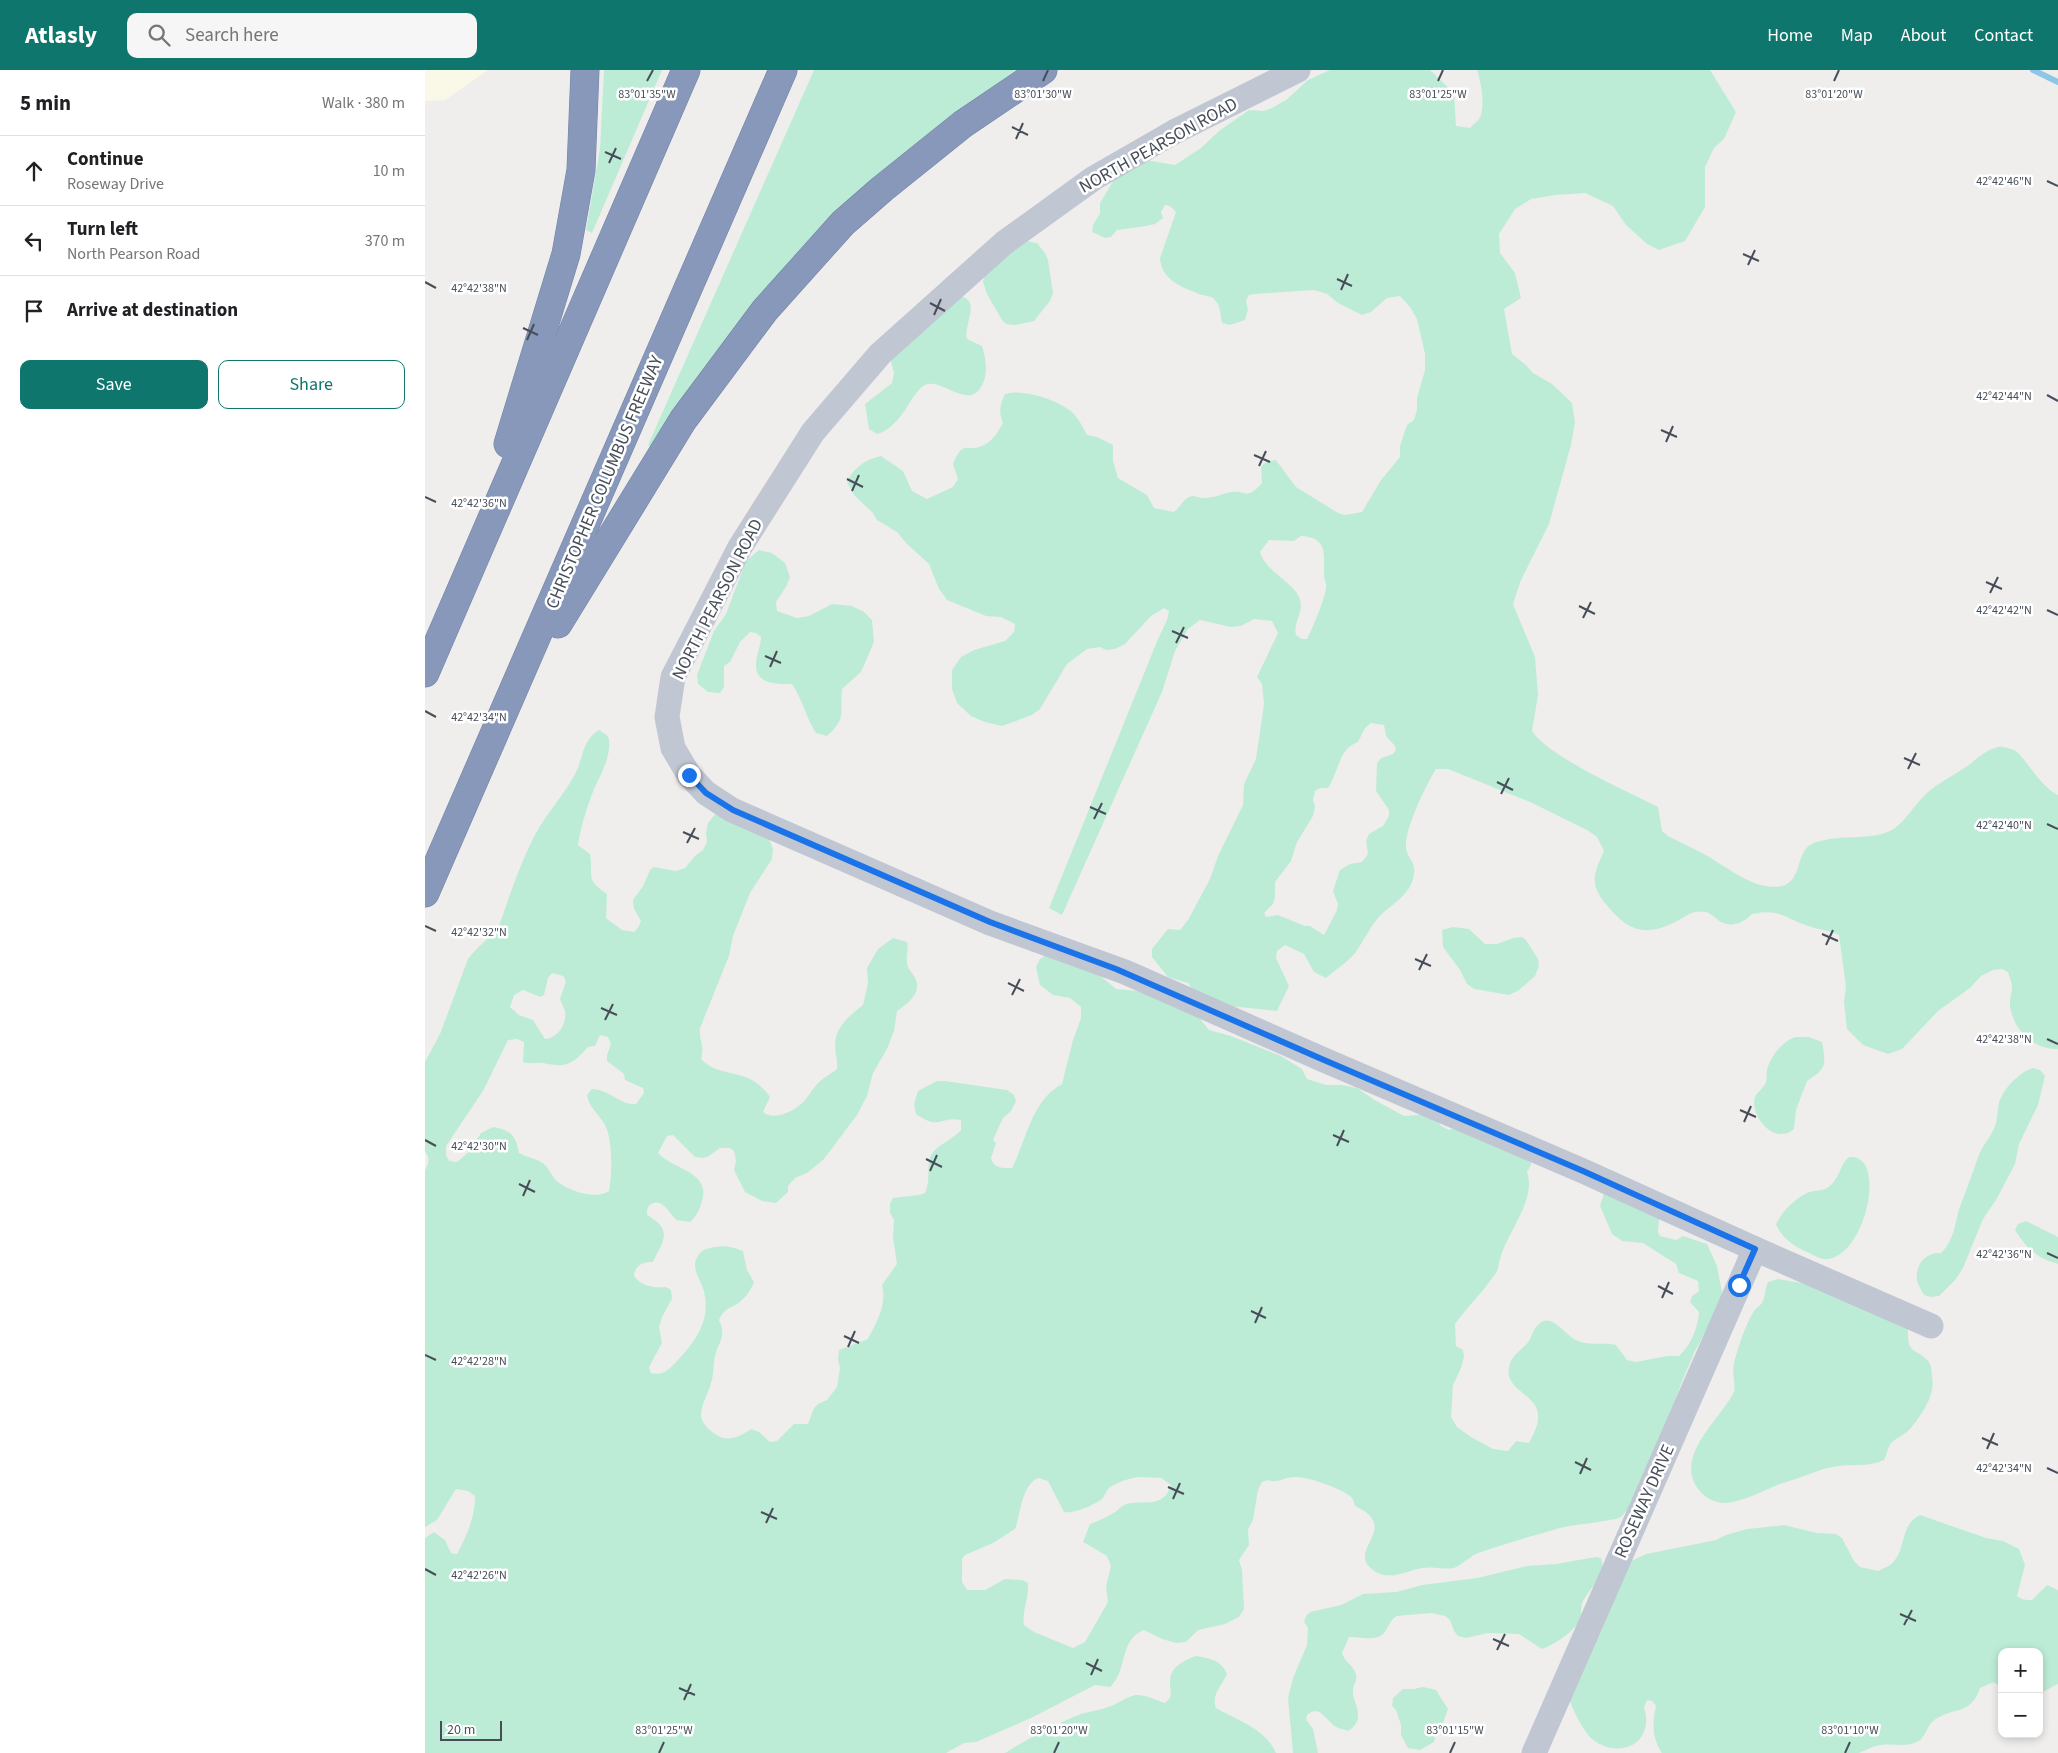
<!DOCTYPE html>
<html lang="en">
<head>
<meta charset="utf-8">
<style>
  body { margin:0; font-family:"Source Sans 3",sans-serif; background:#f6f6f6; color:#202124 }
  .controls { position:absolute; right:15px; bottom:15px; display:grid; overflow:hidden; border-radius:10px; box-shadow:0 2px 8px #0003 }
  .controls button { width:45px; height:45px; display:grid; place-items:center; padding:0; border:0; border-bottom:1px solid #e0e0e0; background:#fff; color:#202124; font:25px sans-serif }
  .scale { position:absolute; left:15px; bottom:12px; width:62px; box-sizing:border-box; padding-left:5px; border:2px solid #474e59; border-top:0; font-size:14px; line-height:18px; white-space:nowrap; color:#474e59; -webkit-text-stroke:4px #fff; paint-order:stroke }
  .stop { position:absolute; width:15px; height:15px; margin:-11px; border:4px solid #1a73e8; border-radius:50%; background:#fff }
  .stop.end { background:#1a73e8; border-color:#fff; box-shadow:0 1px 5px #0008 }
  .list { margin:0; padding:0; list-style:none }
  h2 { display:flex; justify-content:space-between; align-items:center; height:65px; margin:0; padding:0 20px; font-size:21px }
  h2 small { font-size:16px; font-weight:400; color:#757577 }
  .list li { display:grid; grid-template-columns:32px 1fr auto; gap:15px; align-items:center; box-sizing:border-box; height:70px; padding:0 20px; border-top:1px solid #e0e0e0 }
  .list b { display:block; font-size:19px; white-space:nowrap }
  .list p { margin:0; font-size:16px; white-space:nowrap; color:#757577 }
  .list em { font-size:16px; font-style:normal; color:#757577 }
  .actions { display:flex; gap:10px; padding:15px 20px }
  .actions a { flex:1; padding:11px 0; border:1px solid #0f766e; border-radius:10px; text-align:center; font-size:18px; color:#0f766e }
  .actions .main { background:#0f766e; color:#fff }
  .icon { flex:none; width:28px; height:28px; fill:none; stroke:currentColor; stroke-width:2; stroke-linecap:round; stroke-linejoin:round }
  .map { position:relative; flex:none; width:1633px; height:1683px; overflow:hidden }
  header { display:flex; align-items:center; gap:30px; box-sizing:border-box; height:70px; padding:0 25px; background:#0f766e; color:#fff }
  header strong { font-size:24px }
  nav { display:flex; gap:28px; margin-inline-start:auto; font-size:18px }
  .search { width:350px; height:45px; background:#f6f6f6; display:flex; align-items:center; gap:12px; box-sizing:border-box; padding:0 18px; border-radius:10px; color:#757577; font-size:19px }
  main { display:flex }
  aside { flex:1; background:#fff }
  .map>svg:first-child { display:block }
  .commercial { fill:#faf8e7 }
  .green { fill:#bdecd6; fill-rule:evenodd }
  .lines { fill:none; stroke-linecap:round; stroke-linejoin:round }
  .stream { stroke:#8dc6e6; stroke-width:6 }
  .motorway-casing { stroke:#7383a5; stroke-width:29 }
  .minor { stroke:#c1c7d2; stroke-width:25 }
  .motorway { stroke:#8798ba; stroke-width:28 }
  .route { stroke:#1a73e8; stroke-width:6 }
  .ticks { fill:none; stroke:#474e59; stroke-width:2 }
  .labels { text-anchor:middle; stroke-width:5; stroke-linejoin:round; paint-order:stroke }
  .street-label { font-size:18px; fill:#474e59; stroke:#fff }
  .ticks-label { font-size:12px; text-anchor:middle; fill:#474e59; stroke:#fff; stroke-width:5; stroke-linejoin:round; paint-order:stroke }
</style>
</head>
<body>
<header>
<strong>Atlasly</strong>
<div class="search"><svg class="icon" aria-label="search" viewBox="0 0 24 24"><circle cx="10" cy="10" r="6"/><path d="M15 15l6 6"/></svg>Search here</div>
<nav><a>Home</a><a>Map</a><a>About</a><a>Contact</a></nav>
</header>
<main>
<aside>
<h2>5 min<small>Walk · 380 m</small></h2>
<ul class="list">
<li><svg class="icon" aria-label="ahead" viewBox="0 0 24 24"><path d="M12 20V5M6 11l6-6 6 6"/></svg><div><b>Continue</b><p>Roseway Drive</p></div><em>10 m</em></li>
<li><svg class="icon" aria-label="left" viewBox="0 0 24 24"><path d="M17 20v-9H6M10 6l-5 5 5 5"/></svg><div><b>Turn left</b><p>North Pearson Road</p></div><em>370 m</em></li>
<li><svg class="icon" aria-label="arrive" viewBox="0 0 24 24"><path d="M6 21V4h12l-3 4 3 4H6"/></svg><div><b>Arrive at destination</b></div></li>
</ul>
<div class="actions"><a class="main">Save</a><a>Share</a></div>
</aside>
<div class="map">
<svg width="1633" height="1683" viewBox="0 0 1633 1683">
  <rect width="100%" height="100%" fill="#f0eeed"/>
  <polygon class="commercial" points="0,0 63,0 20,30 0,31"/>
  <g class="green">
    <polygon points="179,0 237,0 167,163 161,160 175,79"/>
    <polygon points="389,0 596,0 319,247 270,311 228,378 223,375"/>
    <path d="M905,0H1005L1029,23L1031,56L1045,58C1047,55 1052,52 1054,49C1061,38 1056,12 1052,0H1285L1311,42L1299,69L1289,78L1280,97V137L1260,171L1234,180L1222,174L1201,155L1188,136L1160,123L1130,125L1106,129L1090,139L1074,164L1075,183L1090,203L1096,228L1079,239L1087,284L1101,295L1108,303L1127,314L1147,333L1150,352L1146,375L1124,454L1096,510L1088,534L1110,587L1113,625L1107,661C1124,687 1202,721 1233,737L1237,761L1243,766C1254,772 1266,777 1277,783C1296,793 1320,813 1341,816C1380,823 1368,786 1385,775C1408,762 1449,773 1470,758C1481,750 1488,737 1498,727C1509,715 1524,708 1538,699C1549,692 1559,680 1573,677C1578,676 1586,679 1591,681C1605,694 1615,716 1633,725V979C1609,980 1588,960 1585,936C1584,930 1587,923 1587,917C1587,912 1584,907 1583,902L1577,899L1568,900L1556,906L1545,918L1513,941L1477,979L1463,984L1438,975L1422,959L1419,932L1421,917L1414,865C1404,860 1394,860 1383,856C1360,848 1354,838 1327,844C1320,852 1307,858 1296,852C1291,849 1286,843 1280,842C1270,840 1264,844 1256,849C1221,868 1204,863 1180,833C1164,813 1169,803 1179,781L1172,767L1162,760L1105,732L1023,699H1011C1001,715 980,758 981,777C982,791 993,790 988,809C983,827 965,835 953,848C944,859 938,872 930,883C923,892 910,900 901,908L889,902L879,884L860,875L852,881L851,888L864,916L852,941L785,934L772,926L763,913L743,907L727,887V879L743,859L755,860L763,850L785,809L793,786L818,735L819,714L831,689L839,634L837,614L832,607L853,563L847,551L829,549L816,556L806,557L775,550L763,559L750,581L737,622L637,845L624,838L733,569L742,550L744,541L739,538L726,546L700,574L690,579L681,580L675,577L662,579L642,594L615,639L607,645L577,656L560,652L546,646L532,633L527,619V600L536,587L549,580L580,571L589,562L590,554L576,547L561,546L522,530L514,519L504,494L482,474L472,462L452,450L447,442L429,425L422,412C428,398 441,389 456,386L478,401L487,421L502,429L528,417L533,409L528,394C539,367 542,384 559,375C569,370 573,361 578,353C573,341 575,335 580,324C597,318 633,330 647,342C653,348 658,357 662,365L672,367L688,375V391L693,408L722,425L729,438L749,442C755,437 760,427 767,426C771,426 775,428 779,428C788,428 797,424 806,422C822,420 821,431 837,413L836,396L843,391L851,390L871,417L913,443L920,445L937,442L956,410L975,387V376L982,355L989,350L992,340V328L1000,300V284L992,249L985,237L975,226L962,228L946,242L937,245L913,233L902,224L889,220L830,224L824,225L821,231L823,240L820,250L805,255L797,253C795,244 796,235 788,228C785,226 780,226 777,225C758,218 736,210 735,188L751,142L745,136L740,135L736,142L738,148L730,154L721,156L692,160L686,167L680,168L667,162L668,155L675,143V133L693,103L721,90L750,95L776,78L794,61L824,40L838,41L847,38L861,30L883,10ZM876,466C905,468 898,486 899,506C899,510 902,513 901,518C900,528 887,560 882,569H877L871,565C868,552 879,542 875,530C870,512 842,504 835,482L844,470L869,471ZM946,653L959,655L961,666L970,676L971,680L968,684L956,688L952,693L951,721L964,740V746L958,756L944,764L941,771L943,784L937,792L925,794L915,800L908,821L913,834L912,840L899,865L885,856H880L853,845L841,847L839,843L848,834L850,828V812L866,791L872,772L888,746L890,736L888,730L890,721L895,718H903C914,702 913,679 933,672L940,658Z"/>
    <polygon points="601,171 612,173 620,183 623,190 628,223 625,231 609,251 590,255 581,254 577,250 562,224 558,212 560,203"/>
    <path d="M535,226C557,230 538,255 542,269L557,276C561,289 564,305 556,317C543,340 516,307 500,315C494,318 491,324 487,329C479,342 468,360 452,364L444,359L440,334L467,313L469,303L465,288Z"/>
    <path d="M334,480L347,483L360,493L365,507L362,515L351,532L352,541L372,548L384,546L407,534L427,536L439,542L447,550L449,572L436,602L417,619C414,643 423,647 402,666L391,663C381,648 377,628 367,614C353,614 330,615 331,594C331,585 336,576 336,567L331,563L325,562L315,572L305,592L299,596V617L295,623L283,622L273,614L272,605L289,561L301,544L321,491Z"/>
    <path d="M174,660C178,663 184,665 184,670C186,687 176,704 169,719C162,737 156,756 153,775L165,784C169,807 159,808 182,824L181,848L197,860L209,862L213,858L216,851L209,839L208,830L218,816L225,800L229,797L251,801L260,798L270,786L278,780L282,772L281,763L283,753L291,743L337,750L348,779L347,789L325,823L308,866L304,886L275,958C274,972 280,974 276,989C296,1010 323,995 345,1027L338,1042C350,1052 372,1040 381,1029C385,1024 388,1018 393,1013C399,1007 406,1004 412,999C413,990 410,983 410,975C410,957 425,945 438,935L443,913L442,898L453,879L468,868L482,872C484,880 481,884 482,892C482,898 486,901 489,906C499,922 483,933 472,941L469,961L462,979L448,1003L442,1026L432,1045L399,1089L382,1103L370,1108L363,1116V1122L351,1133L337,1131L320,1122L309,1100L311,1091L309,1081L305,1078H295L284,1086L278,1088L270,1087L248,1065L242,1066L233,1083C249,1100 286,1102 277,1131C275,1139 271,1147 265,1152C261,1151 256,1151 252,1150C245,1145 238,1127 226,1134C222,1137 222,1141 222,1145C249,1161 238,1170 228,1192C218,1192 210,1195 209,1206C217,1217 229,1218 241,1217L246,1220L247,1229L237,1247L234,1257L237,1273L224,1297L226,1303C239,1306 244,1299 252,1291C265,1277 276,1264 280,1245C281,1238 281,1230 279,1222C276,1208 263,1197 275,1183C278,1180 280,1179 285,1178C297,1175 306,1176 318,1181L322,1200L329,1212C326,1220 320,1229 312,1234C303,1239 298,1240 294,1250C302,1267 294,1270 290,1286C288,1295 289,1305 286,1313C280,1335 265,1347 290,1364C303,1373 314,1367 326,1359L334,1362L345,1372L352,1371L369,1354H383L389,1338L393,1334L402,1330L412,1317L415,1298L413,1289L414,1280L443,1269C452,1251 462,1235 457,1215L472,1194L468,1167L469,1150L465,1143V1134L468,1128C479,1126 490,1127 500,1123C506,1111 501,1096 506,1085C512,1074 528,1070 536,1060V1050C515,1046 515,1061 491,1044L489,1034L493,1021L512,1011H520L582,1020L589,1025L591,1031L586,1041L578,1048L568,1070L571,1073L566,1088C569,1099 577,1098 587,1098C602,1069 606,1031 637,1014L648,970L656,948V937L645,928L628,925L615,915L611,897L615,889L621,885L672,903L691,919L711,921L768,940L784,960L806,966L856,986L877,999L882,1009L901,1015H917L932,1018L948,1029L979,1046L1002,1044L1012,1050L1016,1056L1024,1060L1030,1057L1106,1086V1095L1102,1102C1112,1130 1082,1162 1075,1189C1073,1194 1074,1199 1071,1203C1058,1222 1044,1235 1030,1254L1031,1276L1038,1280L1039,1287L1036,1298L1028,1315L1026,1347L1032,1357L1046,1367L1068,1379L1083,1381L1091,1371L1104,1373C1108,1365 1113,1356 1113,1348C1115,1322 1073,1321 1086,1291C1090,1283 1098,1279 1104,1271C1107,1266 1108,1259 1113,1255C1126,1240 1141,1267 1153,1271C1165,1276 1179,1272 1191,1275L1202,1290L1211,1292L1242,1286H1254C1266,1275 1273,1258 1274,1242L1265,1232L1267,1226L1274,1221L1273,1211L1254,1203L1251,1194L1218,1173L1197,1171L1187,1164L1175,1136L1180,1120L1235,1136L1233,1162L1235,1166L1251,1170L1258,1166L1282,1174L1292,1196L1297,1222L1295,1235L1270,1281L1256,1314L1248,1338L1202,1440L1196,1447L1191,1449C1172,1453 1153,1454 1135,1458C1110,1465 1086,1472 1062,1480C1056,1482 1049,1484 1045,1488C1039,1491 1035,1496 1029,1498C1018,1500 1008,1496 998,1498C983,1500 966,1511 951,1502C916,1481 979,1459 930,1436C929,1432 928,1428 925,1426C915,1418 881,1406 869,1407C859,1407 853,1414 842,1410L837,1412L833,1420L828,1450L823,1459L824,1475L814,1490L817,1500L819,1539L814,1547L800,1554L773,1560L761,1572L751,1573L737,1569L719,1560C694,1569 703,1601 685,1617L670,1615L606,1648L551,1672L539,1673L521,1683H0V1468L9,1462L20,1470L26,1483L32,1484C42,1465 50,1447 50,1426L43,1421L31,1419L12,1450L0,1457V1100C4,1094 5,1088 0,1081V992L15,964L43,889C52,876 65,869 74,856C85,825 95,793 111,763C122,743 138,726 149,706C159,689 156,671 174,660ZM127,903L138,906L141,911L135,929C136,933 139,937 140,941C142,954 133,968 120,969L108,950L94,945L85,937L89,925L98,920L115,927L119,925L123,908ZM175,965L183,967L186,974L182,985V991L199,1004L200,1010L218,1018L219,1023L211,1034C194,1035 184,1019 167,1019L162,1025C164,1038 174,1044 180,1055C188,1070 187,1105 184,1121C172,1130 144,1121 133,1112C126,1107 125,1097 116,1092C110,1088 101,1087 94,1083C91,1066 86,1060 68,1057L56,1063L45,1081L32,1092L24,1091L21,1085V1076L58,1021L83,970L92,969L99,972L98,992C105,995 111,992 118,993C141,998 147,995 163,977L170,976ZM713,1407L736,1408L746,1415C738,1441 715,1428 699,1435C696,1436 693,1440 690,1442C682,1447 674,1451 665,1454L658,1472L682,1486L686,1496L681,1516L683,1532L660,1572L648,1578L609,1562L599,1555C597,1540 604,1529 603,1513L597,1510L580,1509L560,1520H542L537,1512V1489L540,1485L568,1473L590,1459C596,1444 596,1416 613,1408L623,1411L639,1442C649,1444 670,1435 678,1428C680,1425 681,1421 684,1418C692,1412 703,1409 713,1407Z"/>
    <polygon points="1028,857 1044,859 1060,874 1072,874 1088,868 1097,867 1101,870 1113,889 1114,896 1110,906 1094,920 1084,925 1049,919 1042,914 1035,900 1018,877 1017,860"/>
    <path d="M1371,967H1384L1397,972C1401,995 1402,998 1382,1011L1371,1040L1369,1059C1351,1075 1328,1050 1329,1031C1330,1022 1338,1020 1341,1012C1342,1008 1341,1004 1342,1000C1345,987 1358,970 1371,967Z"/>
    <path d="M1608,998L1615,1000L1620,1006L1613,1035L1594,1074L1590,1094L1571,1130L1558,1149L1538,1198L1530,1210L1514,1226L1506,1227L1499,1225C1497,1221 1493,1215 1492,1210C1490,1194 1501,1182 1516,1183C1531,1168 1529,1152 1536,1134C1542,1118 1548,1102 1553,1087C1557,1076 1566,1067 1570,1056C1573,1049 1572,1041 1574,1033C1578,1019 1594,1002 1608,998Z"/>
    <path d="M1424,1087C1463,1083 1441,1185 1403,1189C1396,1190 1388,1185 1382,1182C1369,1177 1356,1167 1351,1154C1357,1142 1369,1129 1382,1123C1390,1119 1398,1123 1407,1114C1415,1106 1415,1094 1424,1087Z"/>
    <path d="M1601,1151L1633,1167V1194C1612,1188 1602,1179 1590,1160L1593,1154Z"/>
    <path d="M1353,1209L1382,1214L1483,1257C1482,1286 1489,1276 1503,1291C1506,1294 1507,1301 1507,1306C1511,1325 1497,1344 1486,1358C1481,1364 1473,1367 1467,1372C1463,1376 1462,1384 1459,1390C1442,1398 1426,1393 1408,1397C1392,1400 1376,1408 1361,1412C1341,1418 1321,1432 1300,1433C1290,1433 1280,1428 1274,1420C1248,1388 1293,1351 1308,1324C1312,1316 1306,1303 1309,1294C1312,1280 1321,1253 1329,1241C1331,1238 1335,1236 1337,1233C1340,1228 1340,1218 1343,1212Z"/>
    <path d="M1495,1445L1561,1468L1578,1471L1594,1479L1600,1495L1592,1526C1597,1530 1601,1530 1607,1530L1622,1515L1633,1520V1614L1614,1624V1582H1577V1618L1569,1612L1555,1618C1546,1647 1525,1636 1507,1652C1502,1657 1500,1667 1494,1671C1481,1678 1469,1673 1456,1675C1448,1676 1441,1680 1434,1683H1237C1227,1668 1227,1653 1231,1636L1227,1631L1222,1630L1219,1638C1222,1645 1222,1657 1218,1664C1208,1683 1180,1683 1164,1666C1156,1656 1148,1641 1144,1628L1169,1570L1174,1566L1204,1492L1221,1484L1291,1470L1301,1465L1322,1459L1359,1455L1392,1463L1411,1464L1417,1468L1429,1491L1435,1497L1453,1501C1459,1498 1466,1496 1470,1490C1481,1475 1476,1454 1495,1445Z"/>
    <path d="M1171,1487L1176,1488C1183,1503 1163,1520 1157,1533C1155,1541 1158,1548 1152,1555C1143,1565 1129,1575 1117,1579L1094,1564L1063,1563L1041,1568L1033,1566L1029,1561L1025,1550L1020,1546L1006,1543L972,1546C965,1550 964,1556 960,1562C951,1573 935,1566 924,1567L917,1583C921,1594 928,1595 930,1602C934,1610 928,1614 928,1621C927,1633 943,1648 923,1661C918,1659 913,1659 908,1655C900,1648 894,1635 882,1645L881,1649L888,1659L893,1683H868L863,1628L868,1608L882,1575L883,1558L879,1552L881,1546L885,1542L916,1535L938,1524L972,1522L997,1515L1052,1508L1102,1496L1131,1494Z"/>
    <path d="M771,1586C785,1588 796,1590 802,1604C797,1616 786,1624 791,1638C812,1650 841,1659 851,1683H580C604,1668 630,1654 656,1644C666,1641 676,1640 686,1636C694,1633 701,1627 710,1625C720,1624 731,1630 740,1633C750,1625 744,1620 745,1610C746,1596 760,1590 771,1586Z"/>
    <polygon points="998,1617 1011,1620 1023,1639 1018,1653 1013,1656 1009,1672 995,1680 983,1678 976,1665 976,1655 971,1640 967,1636 968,1628 978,1619 989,1619"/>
  </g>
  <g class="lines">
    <polyline class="stream" points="1608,0 1633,12"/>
    <defs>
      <g id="motorway">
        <polyline points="83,374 141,184 156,100 160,0"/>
        <polyline points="133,554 258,350 340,240 418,153 457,119 538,54 618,0"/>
        <polyline points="0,603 261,0"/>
        <polyline points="0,823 358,0"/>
      </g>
    </defs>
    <use href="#motorway" class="motorway-casing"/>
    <g class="minor">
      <polyline points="873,0 749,62 669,108 579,173 455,284 388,362 315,477 248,607 242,647 248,678 264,705 281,723 307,740 565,853 700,902 899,990 1158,1101 1330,1179 1506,1256"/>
      <polyline points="1109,1683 1330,1179"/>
    </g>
    <use href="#motorway" class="motorway"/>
  </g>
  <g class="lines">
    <polyline class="route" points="264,705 281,723 308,740 565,852 691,899 899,990 1158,1101 1330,1179 1314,1215"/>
  </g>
  <path class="ticks" d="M222,11L228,0M618,11L623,0M1013,11L1018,0M1409,11L1414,0M587,57L603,65M591,69L598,53M180,82L196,89M184,93L191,78M1622,111L1633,116M1318,184L1334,191M1323,195L1330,180M912,209L927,216M0,212L11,218M916,220L923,204M505,233L520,241M509,245L516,229M98,258L113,265M102,270L109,254M1622,325L1633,331M1236,360L1252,367M1241,372L1248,356M829,385L845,392M834,396L841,381M422,409L438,417M427,421L434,405M0,427L11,432M1561,512L1577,519M1565,523L1573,507M1154,536L1170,544M1622,540L1633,545M1158,548L1166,532M747,561L763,568M751,573L759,557M340,586L356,593M345,597L352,581M0,641L11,647M1479,688L1495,695M1483,699L1491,683M1072,712L1088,720M1076,724L1084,708M665,737L681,744M669,749L677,733M1622,754L1633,759M258,762L274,769M262,773L270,758M0,856L11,861M1397,864L1413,871M1401,875L1408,860M990,889L1006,896M994,900L1002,884M583,913L599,921M587,925L595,909M176,938L192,945M180,950L188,934M1622,969L1633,974M1315,1040L1331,1047M1319,1052L1326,1036M908,1065L924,1072M0,1070L11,1076M912,1076L919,1060M501,1089L517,1097M505,1101L512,1085M94,1114L110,1122M98,1126L105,1110M1622,1183L1633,1188M1233,1216L1248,1224M1237,1228L1244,1212M826,1241L841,1248M830,1253L837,1237M419,1266L434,1273M423,1277L430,1261M0,1285L11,1290M1557,1368L1573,1375M1562,1379L1569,1363M1150,1392L1166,1400M1622,1398L1633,1403M1155,1404L1162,1388M743,1417L759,1424M748,1429L755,1413M336,1442L352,1449M341,1453L348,1438M0,1499L11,1505M1475,1544L1491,1551M1479,1555L1487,1540M1068,1569L1084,1576M1072,1580L1080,1564M661,1593L677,1601M666,1605L673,1589M254,1618L270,1625M259,1630L266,1614M234,1683L239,1672M629,1683L634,1672M1025,1683L1030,1672M1420,1683L1425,1672"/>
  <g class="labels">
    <g class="street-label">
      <text transform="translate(733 75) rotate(-29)" y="6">NORTH PEARSON ROAD</text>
      <text transform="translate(179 412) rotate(-67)" y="6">CHRISTOPHER COLUMBUS FREEWAY</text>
      <text transform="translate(292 529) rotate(-63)" y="6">NORTH PEARSON ROAD</text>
      <text transform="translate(1219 1431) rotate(-66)" y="6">ROSEWAY DRIVE</text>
    </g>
  </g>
  <g class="ticks-label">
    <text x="222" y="28">83°01'35"W</text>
    <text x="618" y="28">83°01'30"W</text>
    <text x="1013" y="28">83°01'25"W</text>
    <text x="1409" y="28">83°01'20"W</text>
    <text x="1579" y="115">42°42'46"N</text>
    <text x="54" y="222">42°42'38"N</text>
    <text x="1579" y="330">42°42'44"N</text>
    <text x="54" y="437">42°42'36"N</text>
    <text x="1579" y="544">42°42'42"N</text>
    <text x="54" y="651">42°42'34"N</text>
    <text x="1579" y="759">42°42'40"N</text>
    <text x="54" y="866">42°42'32"N</text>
    <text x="1579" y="973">42°42'38"N</text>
    <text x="54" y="1080">42°42'30"N</text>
    <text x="1579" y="1188">42°42'36"N</text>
    <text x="54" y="1295">42°42'28"N</text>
    <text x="1579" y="1402">42°42'34"N</text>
    <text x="54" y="1509">42°42'26"N</text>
    <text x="239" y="1664">83°01'25"W</text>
    <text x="634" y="1664">83°01'20"W</text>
    <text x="1030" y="1664">83°01'15"W</text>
    <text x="1425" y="1664">83°01'10"W</text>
  </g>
</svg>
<div class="controls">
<button>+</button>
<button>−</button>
</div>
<div class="scale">20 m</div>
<div class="stop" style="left:1314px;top:1215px"></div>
<div class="stop end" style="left:264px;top:705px"></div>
</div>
</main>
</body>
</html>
